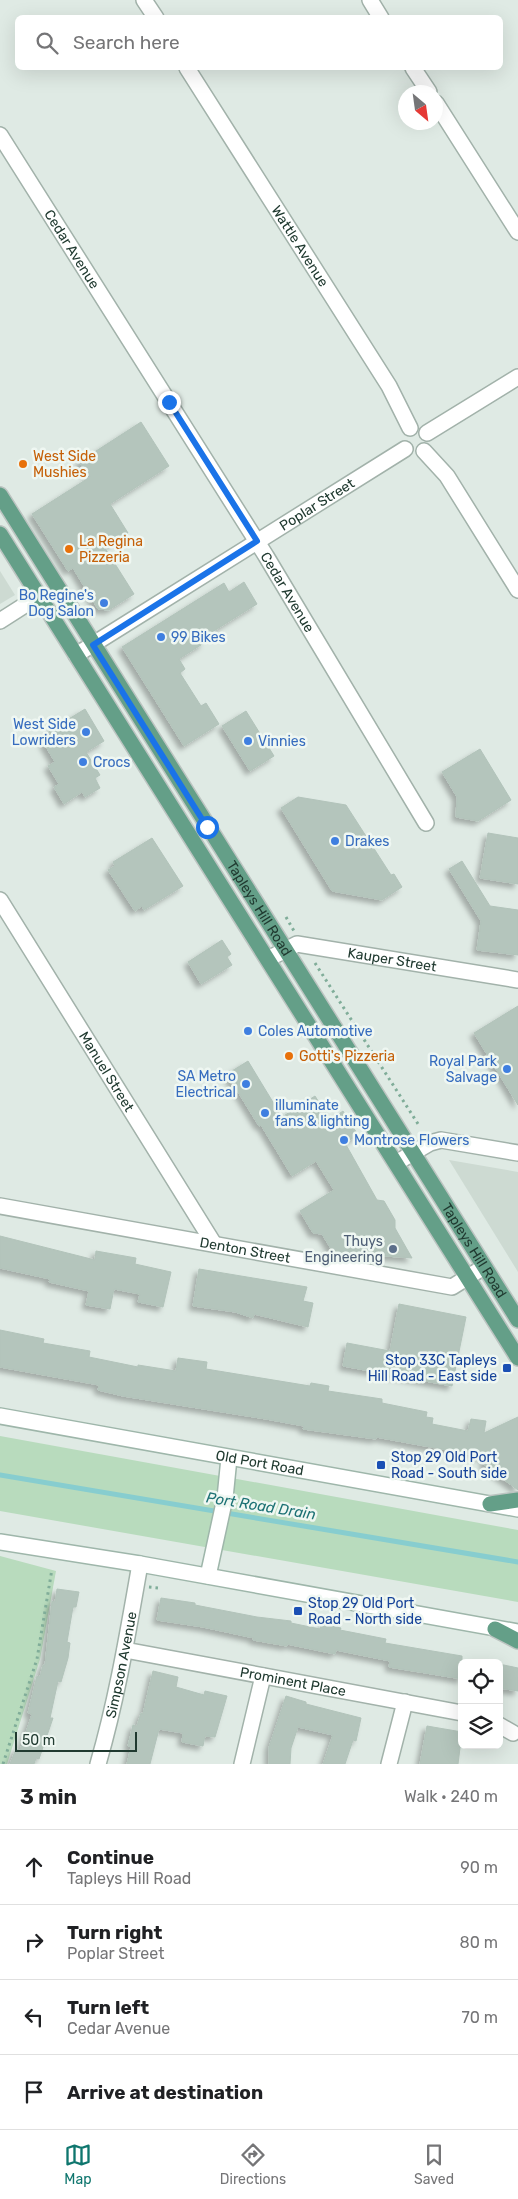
<!DOCTYPE html>
<html lang="en">
<head>
<meta charset="utf-8">
<style>
  body { margin:0; font-family:Rubik,sans-serif; background:#f6f6f6; color:#202124 }
  .controls { position:absolute; right:15px; bottom:15px; display:grid; overflow:hidden; border-radius:8px; box-shadow:0 5px 20px #0002 }
  .controls button { width:45px; height:45px; display:grid; place-items:center; padding:0; border:0; border-bottom:1px solid #e0e0e0; background:#fff; color:#202124; font:25px sans-serif }
  .compass { position:absolute; left:398px; top:85px; width:45px; height:45px; border-radius:50%; background:#fff; box-shadow:0 5px 20px #0002; rotate:151deg }
  .scale { position:absolute; left:15px; bottom:12px; width:122px; box-sizing:border-box; padding-left:5px; border:2px solid #203a30; border-top:0; font-size:14px; line-height:18px; white-space:nowrap; color:#203a30; -webkit-text-stroke:4px #eff7f2; paint-order:stroke }
  .stop { position:absolute; width:15px; height:15px; margin:-11px; border:4px solid #1a73e8; border-radius:50%; background:#fff }
  .stop.end { background:#1a73e8; border-color:#fff; box-shadow:0 1px 5px #0008 }
  .list { margin:0; padding:0; list-style:none }
  h2 { display:flex; justify-content:space-between; align-items:center; height:65px; margin:0; padding:0 20px; font-size:21px }
  h2 small { font-size:16px; font-weight:400; color:#757577 }
  .list li { display:grid; grid-template-columns:32px 1fr auto; gap:15px; align-items:center; box-sizing:border-box; height:75px; padding:0 20px; border-top:1px solid #e0e0e0 }
  .list b { display:block; font-size:19px; white-space:nowrap }
  .list p { margin:0; font-size:16px; white-space:nowrap; color:#757577 }
  .list em { font-size:16px; font-style:normal; color:#757577 }
  .icon { flex:none; width:28px; height:28px; fill:none; stroke:currentColor; stroke-width:2; stroke-linecap:round; stroke-linejoin:round }
  .map { position:relative; flex:none; width:518px; height:1764px; overflow:hidden }
  .search { position:absolute; background:#fff; box-shadow:0 5px 20px #0002; left:15px; right:15px; top:15px; height:55px; display:flex; align-items:center; gap:12px; box-sizing:border-box; padding:0 18px; border-radius:8px; color:#757577; font-size:19px }
  .sheet { height:365px; background:#fff }
  nav { display:flex; justify-content:space-around; align-items:center; box-sizing:border-box; height:70px; border-top:1px solid #e0e0e0; background:#fff; font-size:14px; color:#757577 }
  nav a { display:grid; justify-items:center; gap:2px }
  nav .on { color:#0f766e }
  .map>svg:first-child { display:block }
  .built { fill:#cddad2 }
  .green { fill:#b8dbbd }
  .lines { fill:none; stroke-linecap:round; stroke-linejoin:round }
  .stream { stroke:#87cdcf; stroke-width:5 }
  .building { fill:#b4c5bc; stroke:#b2c3ba; filter:url(#shadow) }
  .street-casing { stroke:#a2b2aa; stroke-width:18 }
  .secondary-casing { stroke:#9eb6aa; stroke-width:18 }
  .primary-casing { stroke:#bcc4c1; stroke-width:18 }
  .path { stroke:#80ad99; stroke-width:3; stroke-dasharray:2.5 4; stroke-linecap:butt }
  .street { stroke:#fff; stroke-width:15 }
  .secondary { stroke:#fff; stroke-width:15 }
  .primary { stroke:#649f88; stroke-width:15 }
  .route { stroke:#1a73e8; stroke-width:6 }
  .food-dot { fill:#e8710a; stroke:#eff7f2; stroke-width:2 }
  .shop-dot { fill:#3f7fe0; stroke:#eff7f2; stroke-width:2 }
  .service-dot { fill:#5c6f8a; stroke:#eff7f2; stroke-width:2 }
  .transit-dot { fill:#1a4fb4; stroke:#eff7f2; stroke-width:2 }
  .labels { text-anchor:middle; stroke-width:5; stroke-linejoin:round; paint-order:stroke }
  .street-label { font-size:14px; fill:#203a30; stroke:#eff7f2 }
  .food-label { font-size:14px; fill:#c56008; stroke:#eff7f2; text-anchor:start }
  .shop-label { font-size:14px; fill:#366cbe; stroke:#eff7f2; text-anchor:start }
  .service-label { font-size:14px; fill:#4e5e75; stroke:#eff7f2; text-anchor:end }
  .transit-label { font-size:14px; fill:#164399; stroke:#eff7f2; text-anchor:start }
  .water-label { font-size:15px; font-style:italic; fill:#1c7174; stroke:#eff7f2 }
</style>
</head>
<body>
<div class="map">
<svg width="518" height="1764" viewBox="0 0 518 1764">
  <defs>
    <filter id="shadow"><feDropShadow dx="-4" dy="4" stdDeviation="2.5" flood-color="#0004"/></filter>
  </defs>
  <rect width="100%" height="100%" fill="#dfeae4"/>
  <g class="built">
    <polygon points="0,571 15,595 0,604"/>
    <polygon points="449,1160 518,1172 518,1272"/>
  </g>
  <g class="green">
    <polygon points="0,1436 518,1530 518,1602 0,1511"/>
    <polygon points="0,1556 56,1571 40,1659 7,1764 0,1764"/>
  </g>
  <g class="lines">
    <polyline class="stream" points="0,1475 518,1562"/>
  </g>
  <g class="building">
    <polygon points="141,422 169,466 110,504 128,533 105,548 134,594 109,610 98,609 73,568 68,571 32,514 90,477 79,462"/>
    <polygon points="244,582 257,604 201,639 204,643 179,659 185,669 180,673 201,706 206,703 219,724 184,746 122,647 224,583 229,592"/>
    <polygon points="85,709 104,741 86,752 100,775 95,778 100,788 85,797 82,792 64,804 54,787 59,784 48,766 55,762 43,742 52,737 49,731"/>
    <polygon points="246,711 274,756 250,771 222,726"/>
    <polygon points="480,749 511,800 478,821 456,817 457,797 442,772"/>
    <polygon points="298,797 346,805 391,875 394,874 402,887 382,900 332,891 281,808"/>
    <polygon points="488,833 518,838 518,884 480,878"/>
    <polygon points="152,838 183,886 144,910 142,906 135,911 108,870 115,866 113,862"/>
    <polygon points="462,861 490,906 518,910 518,955 477,950 481,921 449,869"/>
    <polygon points="222,940 231,954 227,957 232,965 201,984 188,962"/>
    <polygon points="518,1006 518,1105 474,1033"/>
    <polygon points="248,1061 282,1117 315,1096 330,1120 343,1111 358,1135 345,1143 377,1200 384,1201 395,1220 395,1228 412,1258 333,1252 322,1234 313,1233 300,1211 334,1190 316,1161 292,1176 261,1125 259,1126 227,1074"/>
    <polygon points="0,1236 95,1260 96,1251 136,1258 135,1264 171,1272 163,1307 138,1302 140,1294 114,1289 110,1309 86,1305 89,1291 49,1282 50,1279 0,1268"/>
    <polygon points="199,1269 307,1287 303,1301 313,1303 308,1327 254,1314 253,1318 235,1312 193,1306"/>
    <polygon points="399,1304 466,1317 452,1386 343,1366 347,1343 390,1351"/>
    <polygon points="0,1330 44,1339 43,1343 90,1351 89,1357 138,1367 138,1365 176,1371 178,1358 207,1362 206,1369 310,1386 311,1383 329,1386 328,1391 382,1399 382,1403 427,1412 426,1417 433,1418 432,1424 468,1431 471,1419 486,1421 484,1433 518,1417 518,1490 484,1465 485,1457 376,1437 376,1439 303,1429 304,1426 266,1419 123,1396 98,1390 99,1385 0,1367"/>
    <polygon points="57,1589 79,1592 76,1607 73,1607 67,1642 70,1643 68,1658 61,1682 58,1681 50,1718 53,1718 39,1759 36,1758 34,1764 10,1764 16,1749 20,1750 32,1714 28,1713 37,1676 40,1677 43,1665 45,1665 52,1601 55,1602"/>
    <polygon points="161,1598 195,1603 195,1605 257,1617 291,1621 291,1623 320,1629 321,1624 341,1628 340,1630 386,1639 385,1643 462,1656 462,1679 389,1667 390,1661 336,1650 335,1654 287,1644 287,1646 253,1640 254,1638 203,1627 157,1620"/>
    <polygon points="499,1664 518,1668 518,1691 499,1688"/>
    <polygon points="153,1671 178,1677 176,1687 204,1695 205,1691 227,1696 215,1737 205,1736 203,1746 182,1742 183,1733 159,1729 150,1764 127,1764 131,1747 128,1746 133,1725 137,1726 141,1713 143,1714"/>
    <polygon points="286,1696 306,1702 306,1704 361,1718 356,1741 353,1740 345,1764 323,1764 333,1735 298,1727 291,1748 290,1764 269,1764 269,1747"/>
    <polygon points="427,1726 462,1732 458,1764 420,1764"/>
  </g>
  <g class="lines">
    <defs>
      <g id="street">
        <polyline points="144,0 156,18"/>
        <polyline points="370,0 381,18"/>
        <path id="s1" d="M187,68L389,386L410,428"/>
        <polyline points="413,68 429,92"/>
        <polyline points="436,103 518,232"/>
        <path id="s2" d="M0,135L266,556L426,823"/>
        <polyline points="427,433 518,377"/>
        <polyline points="424,451 447,476 518,590"/>
        <polyline points="0,621 39,596"/>
        <path id="s3" d="M76,655L405,449"/>
        <path id="s4" d="M0,900L214,1244"/>
        <path id="s5" d="M268,959L297,944L518,980"/>
        <polyline points="396,1163 430,1143 441,1140 518,1153"/>
        <path id="s6" d="M0,1206L452,1287L484,1267"/>
        <path id="s7" d="M125,1650L462,1713"/>
        <polyline points="499,1725 513,1733"/>
        <path id="s8" d="M98,1764C117,1699 128,1632 140,1564"/>
        <polyline points="242,1764 263,1676"/>
        <polyline points="389,1764 405,1702"/>
      </g>
      <g id="secondary">
        <path id="s9" d="M0,1416L518,1509"/>
        <polyline points="0,1542 140,1564 518,1632"/>
        <polyline points="208,1576 225,1498 229,1458"/>
      </g>
      <g id="primary">
        <path id="s10" d="M0,495L518,1320"/>
        <polyline points="0,534 518,1358"/>
        <polyline points="490,1504 518,1500"/>
        <polyline points="495,1629 518,1641"/>
      </g>
    </defs>
    <use href="#street" class="street-casing"/>
    <use href="#secondary" class="secondary-casing"/>
    <use href="#primary" class="primary-casing"/>
    <g class="path">
      <polyline points="286,917 294,931"/>
      <polyline points="315,963 420,1127"/>
      <polyline points="149,1587 159,1588"/>
      <polyline points="3,1764 37,1659 52,1569"/>
    </g>
    <use href="#street" class="street"/>
    <use href="#secondary" class="secondary"/>
    <use href="#primary" class="primary"/>
  </g>
  <g class="lines">
    <polyline class="route" points="169,402 257,541 93,645 207,827"/>
  </g>
  <g class="food-dot">
    <circle cx="23" cy="464" r="5"/>
    <circle cx="69" cy="549" r="5"/>
    <circle cx="289" cy="1056" r="5"/>
  </g>
  <g class="shop-dot">
    <circle cx="104" cy="603" r="5"/>
    <circle cx="161" cy="637" r="5"/>
    <circle cx="86" cy="732" r="5"/>
    <circle cx="248" cy="741" r="5"/>
    <circle cx="83" cy="762" r="5"/>
    <circle cx="335" cy="841" r="5"/>
    <circle cx="248" cy="1031" r="5"/>
    <circle cx="507" cy="1069" r="5"/>
    <circle cx="246" cy="1084" r="5"/>
    <circle cx="265" cy="1113" r="5"/>
    <circle cx="344" cy="1140" r="5"/>
  </g>
  <circle class="service-dot" cx="393" cy="1249" r="5"/>
  <g class="transit-dot">
    <rect x="502" y="1363" width="10" height="10" rx="2.5"/>
    <rect x="376" y="1460" width="10" height="10" rx="2.5"/>
    <rect x="293" y="1606" width="10" height="10" rx="2.5"/>
  </g>
  <g class="labels">
    <g class="street-label">
      <text dy="5" stroke="none"><textPath href="#s1" startOffset="211">Wattle Avenue</textPath></text>
      <text dy="5" stroke="none"><textPath href="#s2" startOffset="135">Cedar Avenue</textPath></text>
      <text dy="5" stroke="none"><textPath href="#s3" startOffset="284">Poplar Street</textPath></text>
      <text dy="5" stroke="none"><textPath href="#s2" startOffset="540">Cedar Avenue</textPath></text>
      <text dy="5" stroke="none"><textPath href="#s10" startOffset="488">Tapleys Hill Road</textPath></text>
      <text dy="5" stroke="none"><textPath href="#s5" startOffset="129">Kauper Street</textPath></text>
      <text dy="5" stroke="none"><textPath href="#s4" startOffset="202">Manuel Street</textPath></text>
      <text dy="5" stroke="none"><textPath href="#s6" startOffset="249">Denton Street</textPath></text>
      <text dy="5" stroke="none"><textPath href="#s10" startOffset="892">Tapleys Hill Road</textPath></text>
      <text dy="5" stroke="none"><textPath href="#s9" startOffset="264">Old Port Road</textPath></text>
      <text dy="5" stroke="none"><textPath href="#s8" startOffset="102">Simpson Avenue</textPath></text>
      <text dy="5" stroke="none"><textPath href="#s7" startOffset="171">Prominent Place</textPath></text>
    </g>
    <g class="food-label">
      <text x="33" y="461">West Side<tspan x="33" dy="16">Mushies</tspan></text>
      <text x="79" y="546">La Regina<tspan x="79" dy="16">Pizzeria</tspan></text>
      <text x="299" y="1061">Gotti's Pizzeria</text>
    </g>
    <g class="shop-label">
      <text x="94" y="600" text-anchor="end">Bo Regine's<tspan x="94" dy="16">Dog Salon</tspan></text>
      <text x="171" y="642">99 Bikes</text>
      <text x="76" y="729" text-anchor="end">West Side<tspan x="76" dy="16">Lowriders</tspan></text>
      <text x="258" y="746">Vinnies</text>
      <text x="93" y="767">Crocs</text>
      <text x="345" y="846">Drakes</text>
      <text x="258" y="1036">Coles Automotive</text>
      <text x="497" y="1066" text-anchor="end">Royal Park<tspan x="497" dy="16">Salvage</tspan></text>
      <text x="236" y="1081" text-anchor="end">SA Metro<tspan x="236" dy="16">Electrical</tspan></text>
      <text x="275" y="1110">illuminate<tspan x="275" dy="16">fans &amp; lighting</tspan></text>
      <text x="354" y="1145">Montrose Flowers</text>
    </g>
    <g class="service-label">
      <text x="383" y="1246">Thuys<tspan x="383" dy="16">Engineering</tspan></text>
    </g>
    <g class="transit-label">
      <text x="497" y="1365" text-anchor="end">Stop 33C Tapleys<tspan x="497" dy="16">Hill Road - East side</tspan></text>
      <text x="391" y="1462">Stop 29 Old Port<tspan x="391" dy="16">Road - South side</tspan></text>
      <text x="308" y="1608">Stop 29 Old Port<tspan x="308" dy="16">Road - North side</tspan></text>
    </g>
    <g class="water-label">
      <text transform="translate(261 1506) rotate(9)" y="5">Port Road Drain</text>
    </g>
  </g>
</svg>
<div class="controls">
<button><svg class="icon" aria-label="locate" viewBox="0 0 24 24"><circle cx="12" cy="12" r="6"/><path d="M12 2v4M12 18v4M2 12h4M18 12h4"/></svg></button>
<button><svg class="icon" aria-label="layers" viewBox="0 0 24 24"><path d="M12 4l9 5-9 5-9-5zM3 14l9 5 9-5"/></svg></button>
</div>
<svg class="compass" viewBox="-18 -18 36 36"><path d="M0-13l5 13h-10z" fill="#e53935"/><path d="M0 13l5-13h-10z" fill="#757577"/></svg>
<div class="scale">50 m</div>
<div class="stop" style="left:207px;top:827px"></div>
<div class="stop end" style="left:169px;top:402px"></div>
<div class="search"><svg class="icon" aria-label="search" viewBox="0 0 24 24"><circle cx="10" cy="10" r="6"/><path d="M15 15l6 6"/></svg>Search here</div>
</div>
<section class="sheet">
<h2>3 min<small>Walk · 240 m</small></h2>
<ul class="list">
<li><svg class="icon" aria-label="ahead" viewBox="0 0 24 24"><path d="M12 20V5M6 11l6-6 6 6"/></svg><div><b>Continue</b><p>Tapleys Hill Road</p></div><em>90 m</em></li>
<li><svg class="icon" aria-label="right" viewBox="0 0 24 24"><path d="M7 20v-9h11M14 6l5 5-5 5"/></svg><div><b>Turn right</b><p>Poplar Street</p></div><em>80 m</em></li>
<li><svg class="icon" aria-label="left" viewBox="0 0 24 24"><path d="M17 20v-9H6M10 6l-5 5 5 5"/></svg><div><b>Turn left</b><p>Cedar Avenue</p></div><em>70 m</em></li>
<li><svg class="icon" aria-label="arrive" viewBox="0 0 24 24"><path d="M6 21V4h12l-3 4 3 4H6"/></svg><div><b>Arrive at destination</b></div></li>
</ul>
</section>
<nav>
<a class="on"><svg class="icon" aria-label="map" viewBox="0 0 24 24"><path d="M3 6l6-2 6 2 6-2v14l-6 2-6-2-6 2zM9 4v14M15 6v14"/></svg>Map</a>
<a><svg class="icon" aria-label="directions" viewBox="0 0 24 24"><path d="M12 3l9 9-9 9-9-9zM9 14v-3h6M13 9l2 2-2 2"/></svg>Directions</a>
<a><svg class="icon" aria-label="saved" viewBox="0 0 24 24"><path d="M7 4h10v16l-5-4-5 4z"/></svg>Saved</a>
</nav>
</body>
</html>
